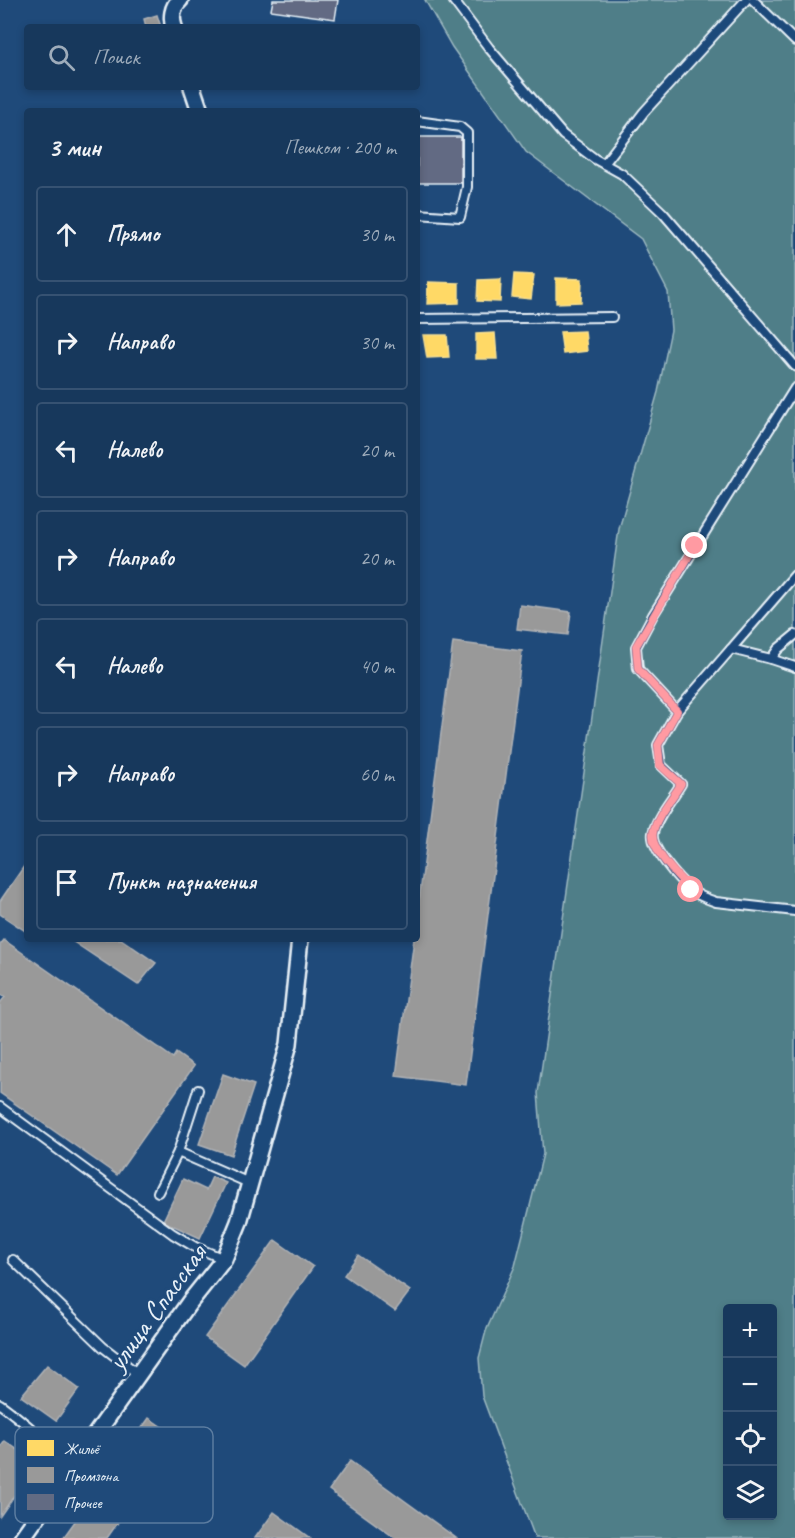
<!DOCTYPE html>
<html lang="ru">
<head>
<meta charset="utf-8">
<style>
  body { margin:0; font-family:Caveat,sans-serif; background:#203f62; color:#f1f3f6 }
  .controls { position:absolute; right:18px; bottom:18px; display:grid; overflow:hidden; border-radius:6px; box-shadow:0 3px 9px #0003 }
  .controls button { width:54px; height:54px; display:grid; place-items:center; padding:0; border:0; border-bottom:2px solid #365272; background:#17385c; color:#f1f3f6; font:30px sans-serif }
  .stop { position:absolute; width:18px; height:18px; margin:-14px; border:4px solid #ff9aa2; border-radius:50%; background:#fff }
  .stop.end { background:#ff9aa2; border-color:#fff; box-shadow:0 2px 6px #0008 }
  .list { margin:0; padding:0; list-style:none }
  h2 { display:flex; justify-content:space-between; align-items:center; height:78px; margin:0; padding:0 24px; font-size:26px }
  h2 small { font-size:20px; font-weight:400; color:#9eacbb }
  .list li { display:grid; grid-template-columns:39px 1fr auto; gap:18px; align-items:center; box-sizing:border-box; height:96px; margin:0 12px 12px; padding:0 12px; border:2px solid #365272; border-radius:6px }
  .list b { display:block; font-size:22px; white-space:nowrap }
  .list em { font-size:20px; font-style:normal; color:#9eacbb }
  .icon { flex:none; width:33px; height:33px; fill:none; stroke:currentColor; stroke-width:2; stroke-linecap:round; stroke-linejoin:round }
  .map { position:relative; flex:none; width:795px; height:1538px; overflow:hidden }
  .search { position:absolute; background:#17385c; box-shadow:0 3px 9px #0003; left:24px; top:24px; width:396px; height:66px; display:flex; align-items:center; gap:15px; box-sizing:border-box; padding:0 21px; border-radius:6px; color:#9eacbb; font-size:22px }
  .panel { position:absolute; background:#17385c; box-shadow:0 3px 9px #0003; left:24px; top:108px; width:396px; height:834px; border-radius:6px }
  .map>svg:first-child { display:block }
  .green { fill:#507e88; stroke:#9cb8c0; stroke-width:1.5; fill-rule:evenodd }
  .homes { fill:#ffd966; stroke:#f8e092; stroke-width:1.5 }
  .industry { fill:#999; stroke:#b1b3b6; stroke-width:1.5 }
  .building { fill:#626b83; stroke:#e8f1f8; stroke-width:1.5 }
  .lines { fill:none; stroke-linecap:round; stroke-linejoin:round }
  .lane-casing { stroke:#e8f1f8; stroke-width:12 }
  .street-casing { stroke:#e8f1f8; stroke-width:20 }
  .lane { stroke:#1f4a7a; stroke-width:8 }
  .street { stroke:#1f4a7a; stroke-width:15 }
  .route { stroke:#ff9aa2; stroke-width:8 }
  .labels { text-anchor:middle; stroke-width:6; stroke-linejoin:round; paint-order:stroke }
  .street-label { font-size:28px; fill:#e8f1f8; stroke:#1f4a7a }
  .key { fill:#1f4a7a; stroke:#5b7ca0; stroke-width:1.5 }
  .key-label { font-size:16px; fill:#e8f1f8 }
</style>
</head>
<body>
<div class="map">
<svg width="795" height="1538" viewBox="0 0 795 1538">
  <rect width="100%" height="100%" fill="#1f4a7a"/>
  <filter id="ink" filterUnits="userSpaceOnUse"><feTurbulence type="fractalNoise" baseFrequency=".0167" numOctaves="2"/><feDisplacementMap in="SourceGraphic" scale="12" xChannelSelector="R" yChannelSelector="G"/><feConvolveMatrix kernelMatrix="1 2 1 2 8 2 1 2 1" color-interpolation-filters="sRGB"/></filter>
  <g filter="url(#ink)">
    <path class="green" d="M425,0H795V1538H535L482,1396L479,1358L486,1331L515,1266L543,1154L538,1093L619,529L658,392L671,330L668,292L641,239L526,152L452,47ZM728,1308H772V1516H728Z"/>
    <g class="homes">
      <polygon points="514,274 534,275 531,299 512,297"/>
      <polygon points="556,278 582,279 581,302 556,303"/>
      <polygon points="501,279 500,302 477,301 478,280"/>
      <polygon points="428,282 459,283 459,303 427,304"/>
      <polygon points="585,331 587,351 563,354 560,332"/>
      <polygon points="495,333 497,359 476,359 476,334"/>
      <polygon points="423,335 447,335 449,357 427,358"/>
    </g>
    <g class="industry">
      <polygon points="157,15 161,27 146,27 144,19"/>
      <polygon points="520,605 571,612 568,635 517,629"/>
      <polygon points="453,642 522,651 466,1085 396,1076 414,939 417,939 417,916"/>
      <polygon points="27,862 27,932 0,914 0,901"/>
      <polygon points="69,939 121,939 156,963 138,985"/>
      <polygon points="4,940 173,1058 176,1053 194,1066 117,1175 0,1093 0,1003 5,997 0,994 0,945"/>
      <polygon points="223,1074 254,1085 231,1155 199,1144"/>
      <polygon points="212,1177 226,1183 200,1238 163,1221 183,1179 206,1190"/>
      <polygon points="275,1240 313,1267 244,1365 205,1337"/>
      <polygon points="358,1255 410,1291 395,1311 344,1275"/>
      <polygon points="47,1365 79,1389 56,1421 21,1396"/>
      <polygon points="149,1418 178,1438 107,1538 63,1538"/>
      <polygon points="5,1441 37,1463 0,1516 0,1448"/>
      <polygon points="350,1461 456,1538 395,1538 329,1490"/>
      <polygon points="274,1512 310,1538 255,1538"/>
    </g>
    <g class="building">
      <polygon points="273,0 338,0 335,19 271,10"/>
      <rect x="417" y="137" width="44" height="46"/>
    </g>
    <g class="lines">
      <defs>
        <g id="lane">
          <polyline points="453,0 489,48 563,135 595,159 622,174 663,213 795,366"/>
          <polyline points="753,0 795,41"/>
          <polyline points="417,121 460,127 467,133 467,187 460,217 417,214"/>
          <polyline points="604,164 644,112 746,0"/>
          <polyline points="417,319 612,317"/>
          <path d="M795,388L653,615L636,647L638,669L677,711L658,745L661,765L681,784C672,799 657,816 653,833C650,848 679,880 691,890C698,896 707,899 716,902L795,911"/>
          <polyline points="731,649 795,575"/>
          <polyline points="771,659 795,667"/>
          <polyline points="677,711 731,649 771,659 778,649 795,635"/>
          <polyline points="0,1107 173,1234 195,1247 224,1259"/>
          <polyline points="178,1152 249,1183"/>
          <polyline points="158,1192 178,1152 198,1090"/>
          <polyline points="13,1260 103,1347 138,1374"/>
          <path d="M0,1404C27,1423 49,1446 75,1465"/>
        </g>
        <g id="street">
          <path d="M174,27C171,18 172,7 180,0"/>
          <polyline points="192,87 200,111"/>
          <polyline points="22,1538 189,1303 224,1259 239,1222 289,1044 300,939"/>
        </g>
      </defs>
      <use href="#lane" class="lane-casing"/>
      <use href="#street" class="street-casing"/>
      <use href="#lane" class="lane"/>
      <use href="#street" class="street"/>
    </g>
  </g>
  <g class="lines" filter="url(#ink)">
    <path class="route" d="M691,890C680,878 650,850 653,833C656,816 672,799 681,784L660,765L658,745L677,711L638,669L636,646L695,546"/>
  </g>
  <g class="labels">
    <g class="street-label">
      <text transform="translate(156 1307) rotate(-54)" y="10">улица Спасская</text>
    </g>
  </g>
  <rect x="15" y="1427" width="198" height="96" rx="9" class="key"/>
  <rect x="27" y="1440" width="27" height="16" fill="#ffd966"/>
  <rect x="27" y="1467" width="27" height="16" fill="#999"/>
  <rect x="27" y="1494" width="27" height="16" fill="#626b83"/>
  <g class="key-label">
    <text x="64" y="1454">Жильё</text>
    <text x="64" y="1481">Промзона</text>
    <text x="64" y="1508">Прочее</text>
  </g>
</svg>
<div class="controls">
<button>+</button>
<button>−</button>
<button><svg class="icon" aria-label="locate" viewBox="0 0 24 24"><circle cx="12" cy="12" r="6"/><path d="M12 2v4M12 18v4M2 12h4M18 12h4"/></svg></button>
<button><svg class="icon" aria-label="layers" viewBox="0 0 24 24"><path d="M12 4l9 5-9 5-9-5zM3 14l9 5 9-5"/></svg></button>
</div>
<div class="stop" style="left:691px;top:890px"></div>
<div class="stop end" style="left:695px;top:546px"></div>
<div class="search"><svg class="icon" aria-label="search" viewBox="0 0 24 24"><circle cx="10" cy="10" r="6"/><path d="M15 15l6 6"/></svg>Поиск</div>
<section class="panel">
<h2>3 мин<small>Пешком · 200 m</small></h2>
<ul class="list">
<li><svg class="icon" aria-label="ahead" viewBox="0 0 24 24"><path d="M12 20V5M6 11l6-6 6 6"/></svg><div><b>Прямо</b></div><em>30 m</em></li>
<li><svg class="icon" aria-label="right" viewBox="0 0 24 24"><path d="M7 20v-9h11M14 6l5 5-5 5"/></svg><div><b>Направо</b></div><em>30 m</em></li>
<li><svg class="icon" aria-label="left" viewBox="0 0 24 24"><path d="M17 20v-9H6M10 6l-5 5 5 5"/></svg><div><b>Налево</b></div><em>20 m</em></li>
<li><svg class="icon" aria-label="right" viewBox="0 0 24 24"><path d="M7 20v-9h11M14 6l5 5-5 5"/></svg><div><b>Направо</b></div><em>20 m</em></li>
<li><svg class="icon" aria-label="left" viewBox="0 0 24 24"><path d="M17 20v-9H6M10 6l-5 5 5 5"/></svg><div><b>Налево</b></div><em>40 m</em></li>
<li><svg class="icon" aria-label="right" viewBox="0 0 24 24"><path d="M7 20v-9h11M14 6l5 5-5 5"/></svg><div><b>Направо</b></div><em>60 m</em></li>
<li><svg class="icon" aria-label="arrive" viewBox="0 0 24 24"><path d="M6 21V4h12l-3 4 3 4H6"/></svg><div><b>Пункт назначения</b></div></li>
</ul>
</section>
</div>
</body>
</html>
